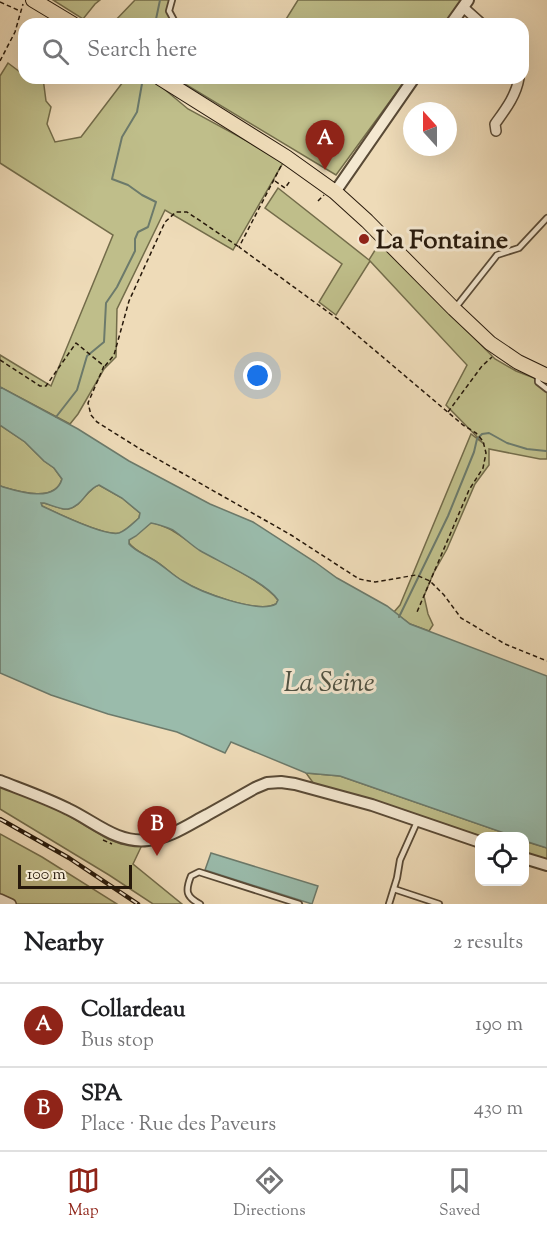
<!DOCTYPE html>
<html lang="en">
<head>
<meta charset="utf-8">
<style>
  body { margin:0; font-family:"Sorts Mill Goudy",serif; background:#f6f6f6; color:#202124 }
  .controls { position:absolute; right:18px; bottom:18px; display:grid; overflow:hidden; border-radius:12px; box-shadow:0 6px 24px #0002 }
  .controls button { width:54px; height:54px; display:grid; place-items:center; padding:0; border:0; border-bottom:2px solid #e0e0e0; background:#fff; color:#202124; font:30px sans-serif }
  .compass { position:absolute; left:403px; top:102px; width:54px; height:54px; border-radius:50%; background:#fff; box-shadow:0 6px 24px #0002; rotate:339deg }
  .scale { position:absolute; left:18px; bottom:15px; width:114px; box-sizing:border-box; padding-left:6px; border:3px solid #27190b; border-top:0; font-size:16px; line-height:21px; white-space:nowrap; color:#27190b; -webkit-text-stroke:4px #f4e8d1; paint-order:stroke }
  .you { position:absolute; left:258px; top:376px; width:21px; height:21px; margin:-15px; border:4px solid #fff; border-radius:50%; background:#1a73e8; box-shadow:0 0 0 9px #1a73e833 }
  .badge { display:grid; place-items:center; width:39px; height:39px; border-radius:50%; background:#8f2418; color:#fff; font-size:20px; font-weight:700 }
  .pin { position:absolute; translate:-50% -50px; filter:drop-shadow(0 2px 3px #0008) }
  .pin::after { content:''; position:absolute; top:32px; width:21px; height:18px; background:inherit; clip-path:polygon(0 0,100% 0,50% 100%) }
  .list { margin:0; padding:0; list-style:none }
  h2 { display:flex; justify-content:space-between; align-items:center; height:78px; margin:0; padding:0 24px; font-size:26px }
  h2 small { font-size:20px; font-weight:400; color:#757577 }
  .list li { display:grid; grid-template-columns:39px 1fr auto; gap:18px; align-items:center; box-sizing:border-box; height:84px; padding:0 24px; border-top:2px solid #e0e0e0 }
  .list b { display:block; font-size:22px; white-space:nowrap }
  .list p { margin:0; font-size:20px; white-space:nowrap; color:#757577 }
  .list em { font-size:20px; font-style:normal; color:#757577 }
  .icon { flex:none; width:33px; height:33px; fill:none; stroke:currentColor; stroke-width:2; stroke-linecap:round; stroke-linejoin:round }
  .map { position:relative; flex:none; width:547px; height:904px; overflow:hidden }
  .search { position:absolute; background:#fff; box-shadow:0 6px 24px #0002; left:18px; right:18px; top:18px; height:66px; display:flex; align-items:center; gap:15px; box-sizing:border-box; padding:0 21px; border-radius:18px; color:#757577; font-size:22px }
  .sheet { height:246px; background:#fff }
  nav { display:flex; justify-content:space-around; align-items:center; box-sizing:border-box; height:84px; border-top:2px solid #e0e0e0; background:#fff; font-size:16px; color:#757577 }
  nav a { display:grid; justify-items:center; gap:3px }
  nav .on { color:#8f2418 }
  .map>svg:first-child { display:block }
  .green { fill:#bfbe8a; stroke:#736c4a; stroke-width:1.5 }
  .water { fill:#9abbab; stroke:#6c7a6b; stroke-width:1.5; fill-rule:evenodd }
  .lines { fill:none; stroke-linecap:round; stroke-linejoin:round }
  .stream { stroke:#6c7a6b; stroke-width:2 }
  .service-casing { stroke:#594a36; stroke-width:8 }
  .minor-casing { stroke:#594a36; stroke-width:12 }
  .tertiary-casing { stroke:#594a36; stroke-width:14 }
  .primary-casing { stroke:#27190b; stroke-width:16 }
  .path { stroke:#27190b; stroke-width:1.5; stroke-dasharray:4.5 3; stroke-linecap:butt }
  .service { stroke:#f4e8d1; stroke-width:4.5 }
  .minor { stroke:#f4e8d1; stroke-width:9 }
  .tertiary { stroke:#f4e8d1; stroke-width:10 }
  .primary { stroke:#eedbb8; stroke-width:14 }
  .rail-casing { stroke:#27190b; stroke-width:4.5 }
  .rail { stroke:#f4e8d1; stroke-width:2; stroke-dasharray:7; stroke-linecap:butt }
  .poi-dot { fill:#8f2418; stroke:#f4e8d1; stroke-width:2 }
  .labels { text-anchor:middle; stroke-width:6; stroke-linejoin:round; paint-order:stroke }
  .poi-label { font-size:26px; font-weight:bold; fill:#27190b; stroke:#f4e8d1; text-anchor:start }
  .water-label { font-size:27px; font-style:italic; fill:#4f5243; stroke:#f4e8d1 }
</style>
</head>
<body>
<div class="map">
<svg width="547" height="904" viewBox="0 0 547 904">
  <rect width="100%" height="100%" fill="#eedbb8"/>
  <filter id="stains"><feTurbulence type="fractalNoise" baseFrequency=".00333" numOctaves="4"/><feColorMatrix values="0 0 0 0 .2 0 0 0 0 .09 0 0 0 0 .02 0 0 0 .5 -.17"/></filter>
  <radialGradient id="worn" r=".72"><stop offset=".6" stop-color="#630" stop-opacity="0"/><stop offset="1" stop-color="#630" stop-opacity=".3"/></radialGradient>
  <g class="green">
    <polygon points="53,0 100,0 95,4 83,19"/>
    <polygon points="135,0 173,0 169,24 112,24"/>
    <polygon points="298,0 465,0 447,24 283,24"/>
    <polygon points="8,63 20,72 24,71 24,78 43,78 46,101 51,107 47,124 55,142 81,137 126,78 151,78 188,109 284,161 233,250 165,210 117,309 116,357 104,369 78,414 70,424 0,387 0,355 51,386 113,235 0,163 0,76"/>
    <polygon points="175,78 407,78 336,175"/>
    <polygon points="278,188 369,260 380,242 495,359 516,371 547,383 547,459 540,459 489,449 489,465 475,484 447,549 433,574 424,596 428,614 433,625 429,631 410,624 394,612 400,605 471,434 484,444 446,405 467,365 370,261 336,315 319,302 342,264 265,208"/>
    <path d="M0,425L25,442L44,461L54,468L62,479C55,504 17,491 0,486Z"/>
    <path d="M99,485L122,498L140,513L139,518C133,523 127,530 120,533C105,537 57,513 42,506L41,503H44C51,505 62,510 68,509C83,506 86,489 99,485Z"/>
    <path d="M152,522C159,525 167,527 173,531C184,537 193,546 204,552C223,563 266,583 278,600L276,604C258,614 200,592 182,581C172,575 163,565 152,559C144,554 135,551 129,543V540Z"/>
    <polygon points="306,773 340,776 513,836 480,836 314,784"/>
    <polygon points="0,785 59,810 108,839 121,844 142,845 133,864 182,904 153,904 109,875 0,809"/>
    <polygon points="0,834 42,857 117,904 0,904"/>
    <polygon points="524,841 547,848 547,863 525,856"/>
  </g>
  <g class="water">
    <path d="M0,387L78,429L129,461L210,504L253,522L315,562L337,578L387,606L410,624L547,676V848L525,841L524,836H513L340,776L306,773L231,742L225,753L177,732L108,714L51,695L0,673V486C17,491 55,504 62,479L54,468L44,461L25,442L0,425ZM99,485L122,498L140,513L139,518C133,523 127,530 119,533C105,537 57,513 42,506L41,503H44C51,505 62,510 68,509C83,506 86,489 99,485ZM151,523C158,524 166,527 173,530C182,536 190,544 199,550C219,562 266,582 278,600L276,604C258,614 200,592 183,581C172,575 163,565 152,559C144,554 135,551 129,544V540L136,536Z"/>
    <polygon points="211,853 318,886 312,904 205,870"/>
  </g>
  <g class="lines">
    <g class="stream">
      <polyline points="155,24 160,0"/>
      <polyline points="56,417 77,390 87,356 104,342 106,303 117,287 135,251 135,239 138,232 148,227 156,202 142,195 128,185 112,179 122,137 137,112 143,78"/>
      <polyline points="399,617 448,516 474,452 477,439 482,434 489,433 507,443 527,449 546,451"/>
    </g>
    <defs>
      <g id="service">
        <polyline points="172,0 169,11 176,24"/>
        <polyline points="456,307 497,255 519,248 547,218"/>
        <polyline points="538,374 538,382 547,389"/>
        <polyline points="394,889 439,904"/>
        <path d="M200,904C186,897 185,891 191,876L199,872L299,904"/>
        <polyline points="389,904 397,878 400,860 417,822"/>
      </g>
      <g id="minor">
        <polyline points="463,7 482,24"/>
        <path d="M496,131L495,124C505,110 516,96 519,78"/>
        <polyline points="0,899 11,904"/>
      </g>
      <g id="tertiary">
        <polyline points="451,24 468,0"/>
        <polyline points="335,192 414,78"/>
        <path d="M0,781C23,790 46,798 68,809C94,821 117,844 148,840C170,838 188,825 207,815C223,806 239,797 255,788L267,783L281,782L295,784L372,805L480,842"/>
        <polyline points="524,858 547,865"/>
      </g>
      <g id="primary">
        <polyline points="33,0 73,24"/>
        <polyline points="160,78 286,157 335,192 367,221 454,309 490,343 518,362 547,376"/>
      </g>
    </defs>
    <use href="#service" class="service-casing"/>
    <use href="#minor" class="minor-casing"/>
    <use href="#tertiary" class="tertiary-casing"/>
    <use href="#primary" class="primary-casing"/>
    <g class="path">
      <polyline points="0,2 20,11"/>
      <polyline points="0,61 15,32 23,4"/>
      <polyline points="281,166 239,247 339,320 463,425 476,433 483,441 486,453 483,468 469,490 417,612"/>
      <polyline points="275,181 285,188 290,181"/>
      <polyline points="318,201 324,195"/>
      <polyline points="0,360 40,386 46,386 76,343 104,366 88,403 91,415 97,422 140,449 291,535 359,579 375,582 416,575 430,581 444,595 461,618 505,644 547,661"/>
      <polyline points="105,366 114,355 129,301 165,222 176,212 187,212 239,247"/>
      <polyline points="448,412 482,366 492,357"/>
      <polyline points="103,840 112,844"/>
    </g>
    <use href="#service" class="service"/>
    <use href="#minor" class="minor"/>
    <use href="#tertiary" class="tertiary"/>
    <use href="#primary" class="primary"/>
    <defs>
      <polyline id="rail" points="0,819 69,858 138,904"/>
    </defs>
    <use href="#rail" class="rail-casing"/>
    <use href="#rail" class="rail"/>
  </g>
  <circle class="poi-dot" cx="364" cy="239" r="6"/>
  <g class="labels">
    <g class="poi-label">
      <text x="376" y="248">La Fontaine</text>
    </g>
    <g class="water-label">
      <text x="329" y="691">La Seine</text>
    </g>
  </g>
  <rect width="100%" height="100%" filter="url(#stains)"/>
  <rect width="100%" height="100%" fill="url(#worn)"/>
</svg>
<div class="controls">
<button><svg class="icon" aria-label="locate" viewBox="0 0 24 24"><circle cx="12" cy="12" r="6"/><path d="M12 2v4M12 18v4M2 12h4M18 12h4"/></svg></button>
</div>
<svg class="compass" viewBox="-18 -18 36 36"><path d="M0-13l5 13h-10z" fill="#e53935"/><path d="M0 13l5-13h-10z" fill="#757577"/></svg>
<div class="scale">100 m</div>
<div class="you"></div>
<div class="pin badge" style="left:325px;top:170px">A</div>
<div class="pin badge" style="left:157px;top:856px">B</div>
<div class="search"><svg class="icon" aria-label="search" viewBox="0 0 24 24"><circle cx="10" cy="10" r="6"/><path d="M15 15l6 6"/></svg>Search here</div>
</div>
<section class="sheet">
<h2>Nearby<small>2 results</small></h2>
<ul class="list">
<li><span class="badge">A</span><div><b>Collardeau</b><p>Bus stop</p></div><em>190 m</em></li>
<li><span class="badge">B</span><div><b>SPA</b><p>Place · Rue des Paveurs</p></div><em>430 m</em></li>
</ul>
</section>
<nav>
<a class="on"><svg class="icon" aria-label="map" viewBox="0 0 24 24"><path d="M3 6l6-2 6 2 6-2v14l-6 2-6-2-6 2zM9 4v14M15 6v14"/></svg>Map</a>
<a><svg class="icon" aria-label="directions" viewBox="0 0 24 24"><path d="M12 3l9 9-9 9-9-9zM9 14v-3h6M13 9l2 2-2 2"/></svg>Directions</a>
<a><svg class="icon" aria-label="saved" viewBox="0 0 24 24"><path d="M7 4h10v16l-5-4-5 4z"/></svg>Saved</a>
</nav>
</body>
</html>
